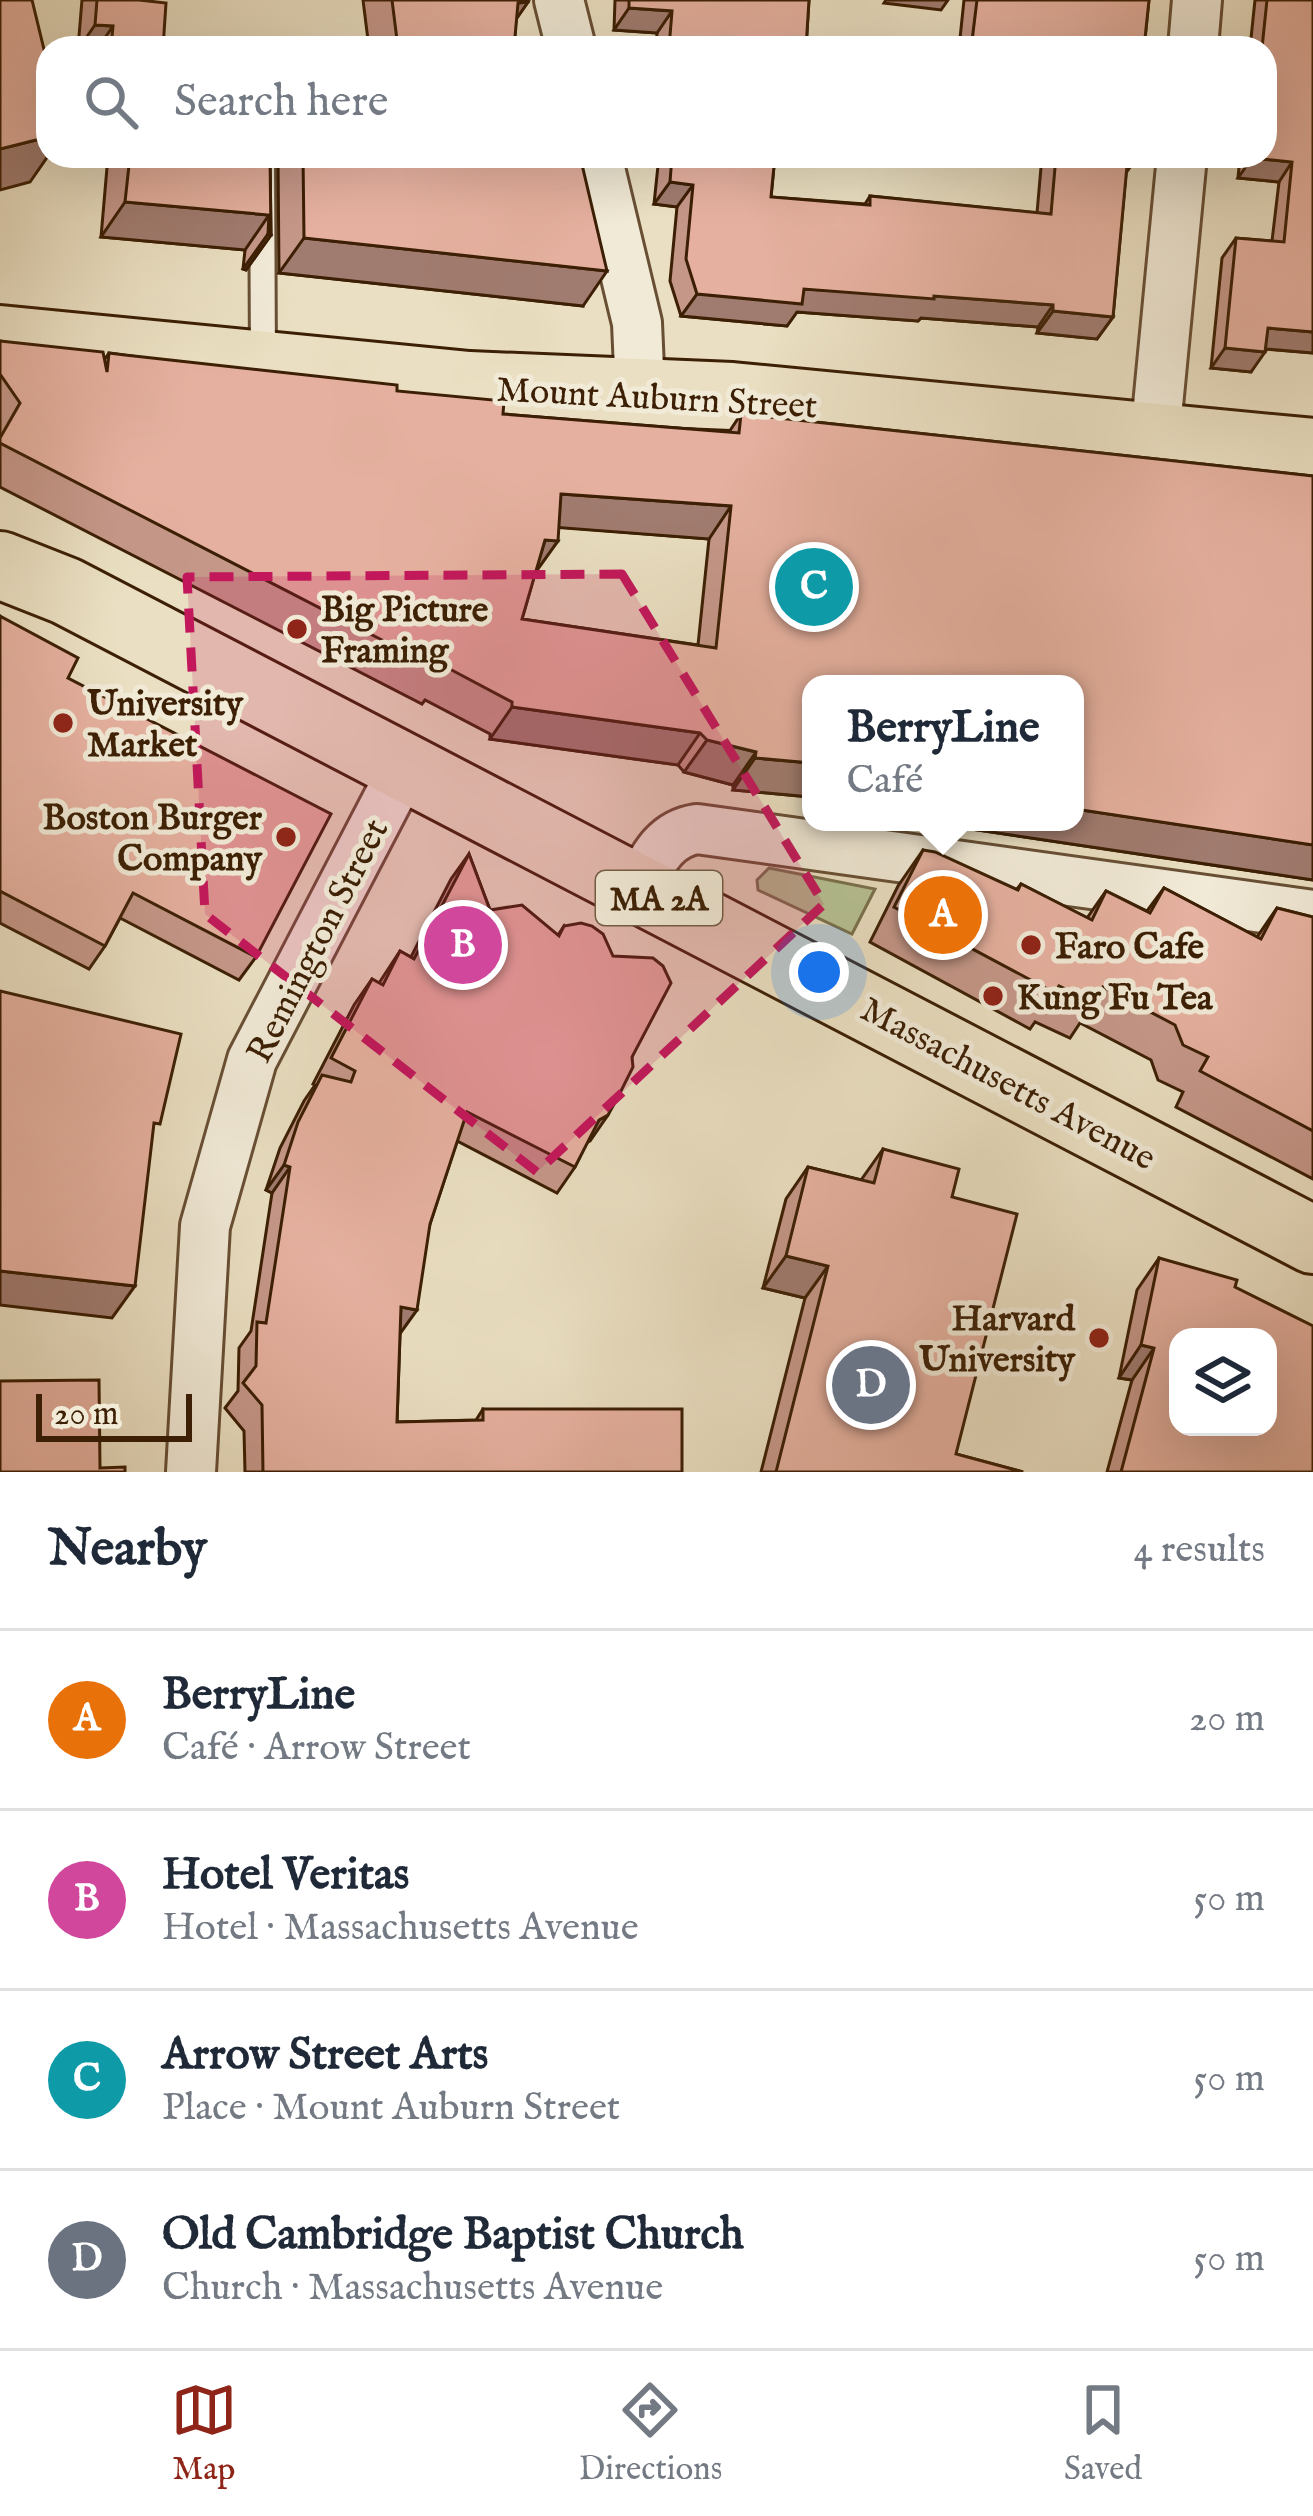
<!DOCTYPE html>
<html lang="en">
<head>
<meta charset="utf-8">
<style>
  body { margin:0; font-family:"IM FELL English",serif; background:#f6f6f7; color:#1f2937 }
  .controls { position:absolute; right:36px; bottom:36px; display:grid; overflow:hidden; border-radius:24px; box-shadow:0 12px 48px #0002 }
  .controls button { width:108px; height:108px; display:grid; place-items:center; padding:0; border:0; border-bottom:3px solid #e0e1e3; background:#fff; color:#1f2937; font:60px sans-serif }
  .scale { position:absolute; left:36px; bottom:30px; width:156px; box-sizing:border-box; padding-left:12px; border:6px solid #3c1f04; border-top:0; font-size:33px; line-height:42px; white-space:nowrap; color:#3c1f04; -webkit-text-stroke:9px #f1ead7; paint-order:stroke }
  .you { position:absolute; left:819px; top:972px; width:42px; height:42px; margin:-30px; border:9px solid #fff; border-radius:50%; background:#1a73e8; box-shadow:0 0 0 18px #1a73e833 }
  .badge { display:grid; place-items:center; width:78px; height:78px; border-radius:50%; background:#8f2418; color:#fff; font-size:39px; font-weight:700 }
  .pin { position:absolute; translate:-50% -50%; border:6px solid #fff; box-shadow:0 3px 12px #0006 }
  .popup { position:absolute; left:802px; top:675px; width:282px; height:156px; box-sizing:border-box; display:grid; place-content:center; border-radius:24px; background:#fff; filter:drop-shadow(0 3px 9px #0005); font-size:39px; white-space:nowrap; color:#747a83 }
  .popup b { font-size:45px; color:#1f2937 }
  .popup::after { content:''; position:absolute; left:50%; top:100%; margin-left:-24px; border:24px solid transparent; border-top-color:#fff }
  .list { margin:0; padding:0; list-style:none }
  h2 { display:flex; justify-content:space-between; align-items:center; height:156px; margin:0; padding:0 48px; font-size:51px }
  h2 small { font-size:39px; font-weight:400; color:#747a83 }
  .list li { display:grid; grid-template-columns:78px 1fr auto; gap:36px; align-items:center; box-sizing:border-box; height:180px; padding:0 48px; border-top:3px solid #e0e1e3 }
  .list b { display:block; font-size:45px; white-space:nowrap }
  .list p { margin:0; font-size:39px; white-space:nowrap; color:#747a83 }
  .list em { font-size:39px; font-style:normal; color:#747a83 }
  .icon { flex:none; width:66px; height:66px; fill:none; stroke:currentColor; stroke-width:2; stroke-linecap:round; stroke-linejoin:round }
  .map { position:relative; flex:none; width:1313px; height:1472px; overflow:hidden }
  .search { position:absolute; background:#fff; box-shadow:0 12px 48px #0002; left:36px; right:36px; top:36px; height:132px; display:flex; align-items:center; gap:30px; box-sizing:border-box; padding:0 42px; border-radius:36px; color:#747a83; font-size:45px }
  .sheet { height:876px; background:#fff }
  nav { display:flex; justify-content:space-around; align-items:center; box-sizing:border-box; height:168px; border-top:3px solid #e0e1e3; background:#fff; font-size:33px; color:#747a83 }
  nav a { display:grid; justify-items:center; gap:6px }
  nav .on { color:#8f2418 }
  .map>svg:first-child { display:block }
  .green { fill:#b6c294; stroke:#79704c; stroke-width:3 }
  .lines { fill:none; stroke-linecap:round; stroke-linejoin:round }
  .service-casing { stroke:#684f34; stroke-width:30 }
  .minor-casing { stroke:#684f34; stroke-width:54 }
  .primary-casing { stroke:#3c1f04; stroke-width:72 }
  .service { stroke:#f1ead7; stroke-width:24 }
  .minor { stroke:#f1ead7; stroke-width:48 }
  .primary { stroke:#eadfc2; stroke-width:66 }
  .wall { fill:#c59789; stroke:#3c1f04; stroke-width:3; fill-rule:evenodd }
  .shaded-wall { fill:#a07b6f; stroke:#3c1f04; stroke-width:3 }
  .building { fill:#e5b09f; stroke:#3c1f04; stroke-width:3; fill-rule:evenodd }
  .marked { fill:#c2185b; fill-opacity:0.2; stroke:#c2185b; stroke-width:9; stroke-dasharray:24 15; stroke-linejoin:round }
  .poi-dot { fill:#8f2418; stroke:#f1ead7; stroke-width:4.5 }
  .labels { text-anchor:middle; stroke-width:10; stroke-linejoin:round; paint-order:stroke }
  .shield { fill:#f1ead7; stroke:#725c43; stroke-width:3 }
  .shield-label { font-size:33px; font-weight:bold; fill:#3c1f04 }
  .street-label { font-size:36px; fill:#3c1f04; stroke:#f1ead7 }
  .poi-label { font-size:36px; font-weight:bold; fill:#3c1f04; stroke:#f1ead7; text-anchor:start }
</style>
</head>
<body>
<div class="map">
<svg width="1313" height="1472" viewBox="0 0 1313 1472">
  <rect width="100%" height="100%" fill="#eadfc2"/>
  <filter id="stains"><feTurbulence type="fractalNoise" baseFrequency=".00167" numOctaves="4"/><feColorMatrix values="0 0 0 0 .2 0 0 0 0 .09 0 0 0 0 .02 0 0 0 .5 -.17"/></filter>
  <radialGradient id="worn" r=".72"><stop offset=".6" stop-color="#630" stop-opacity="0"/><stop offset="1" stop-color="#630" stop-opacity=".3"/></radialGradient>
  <polygon class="green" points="769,868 875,889 852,934 758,890 757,880"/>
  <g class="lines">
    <defs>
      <polyline id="service" points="262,156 263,364"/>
      <g id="minor">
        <polyline points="559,0 571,48"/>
        <polyline points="1193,48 1197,0"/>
        <polyline points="597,156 637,323 640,392"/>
        <polyline points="1155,437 1182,156"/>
        <path d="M638,887C653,860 664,834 697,829L1313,915"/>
        <polyline points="191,1472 205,1226 252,1060 405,766"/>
      </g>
      <g id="primary">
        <polyline points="0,339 469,385 732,396 1313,452"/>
        <polyline points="0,565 66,591 1313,1240"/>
      </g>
    </defs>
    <use href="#service" class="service-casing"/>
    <use href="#minor" class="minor-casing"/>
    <use href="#primary" class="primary-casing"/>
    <use href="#service" class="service"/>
    <use href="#minor" class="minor"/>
    <use href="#primary" class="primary"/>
  </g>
  <g class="wall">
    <polygon points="82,0 139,0 163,48 78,48"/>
    <polygon points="363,0 528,0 528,2 516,19 514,48 369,48"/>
    <polygon points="615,0 809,0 806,48 656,48 657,33 614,30"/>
    <polygon points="964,0 1149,0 1144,48 959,48"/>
    <polygon points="1255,0 1313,0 1313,353 1265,349 1251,372 1211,368 1222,258 1236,238 1272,241 1279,182 1238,178 1240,156 1265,156 1265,48 1250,48"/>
    <polygon points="108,156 270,156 271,235 246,270 243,269 245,250 101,237"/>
    <polygon points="278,156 580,156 583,306 279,273"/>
    <polygon points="659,156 775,156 771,197 865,204 870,196 1037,213 1042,156 1132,156 1131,166 1126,173 1113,317 1097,339 1037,333 1038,327 921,318 918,321 797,312 787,326 681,316 670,281 677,207 654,204"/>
    <path d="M0,341L104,360L109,353L397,391L503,414L729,432L741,414L1313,476V880L924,822H1075L811,684V797L733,790V785L684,772L678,765L490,739V734L425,700L422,704L0,487ZM559,527L709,539L698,645L522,619L535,573Z"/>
    <polygon points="0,616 68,678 256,957 239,980 120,918 105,946 89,969 0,923"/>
    <polygon points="923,850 1016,890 1021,884 1087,918 1106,891 1147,911 1164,888 1257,937 1277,908 1313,917 1313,1179 1176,1107 1183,1092 1158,1080 1151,1060 1080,1023 1070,1038 1035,1022 1030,1029 870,942 898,886"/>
    <polygon points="469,854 490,910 558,935 564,926 632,1057 608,1115 587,1142 575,1167 557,1193 457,1141 430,1224 400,1333 397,1422 476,1420 483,1409 682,1472 245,1472 244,1431 225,1408 238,1391 239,1348 251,1331 272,1193 266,1190 280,1148 304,1101 315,1085 313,1084 354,1005 372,979 379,983 400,951 411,957 451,879"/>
    <polygon points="883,1149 952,1197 956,1454 1023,1472 761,1472 805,1298 763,1288 786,1199 808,1167 861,1180"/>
    <polygon points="1159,1258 1235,1287 1313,1472 1107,1472 1132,1380 1119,1378 1137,1290"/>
  </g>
  <g class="shaded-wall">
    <polygon points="886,0 948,0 941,10 884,3"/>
    <polygon points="528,2 504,37 518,3"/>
    <polygon points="629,8 672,11 657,33 614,30"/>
    <polygon points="95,25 113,26 98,48 79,48"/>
    <polygon points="972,41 1030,48 967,48"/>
    <polygon points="48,137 48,156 30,182 0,190 0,149"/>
    <polygon points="1252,158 1292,162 1279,182 1238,178"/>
    <polygon points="670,182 693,185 677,207 654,204"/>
    <polygon points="125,202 269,215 245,250 101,237"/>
    <polygon points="268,234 271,235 246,270 243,269"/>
    <polygon points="304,238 607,271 583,306 279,273"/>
    <polygon points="804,289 934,296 1053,305 1038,327 921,318 918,321 797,312 787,326 681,316 697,294"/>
    <polygon points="1053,311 1113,317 1097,339 1037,333"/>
    <polygon points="1268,328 1313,332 1313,353 1254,348"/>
    <polygon points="1225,348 1265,352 1251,372 1211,368"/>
    <polygon points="561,494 731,506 709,539 538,526"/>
    <polygon points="545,540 558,541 535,573"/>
    <polygon points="512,707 700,733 678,765 490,739"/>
    <polygon points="707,740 756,752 733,785 684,772"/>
    <polygon points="755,758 811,763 811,797 733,790"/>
    <polygon points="1075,809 1313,845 1313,880 924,822 1075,822"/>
    <polygon points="608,1115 590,1141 581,1145 599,1120"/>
    <polygon points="284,1165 290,1167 272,1193 266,1190"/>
    <polygon points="786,1256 828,1266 805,1298 763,1288"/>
    <polygon points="0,1271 135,1286 112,1318 0,1305"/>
    <polygon points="401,1307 417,1310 399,1335"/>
    <polygon points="1141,1345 1154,1348 1132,1380 1119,1378"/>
  </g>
  <g class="building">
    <polygon points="0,0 32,0 48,66 48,137 0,149"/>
    <polygon points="97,0 139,0 166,3 163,48 111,48 113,26 95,25"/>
    <polygon points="392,0 528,0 528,2 518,3 514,48 398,48"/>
    <polygon points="629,0 809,0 806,48 669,48 672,11 629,8"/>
    <polygon points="977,0 1149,0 1144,48 1030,48 972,41"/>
    <polygon points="1267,0 1313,0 1313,332 1268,328 1265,352 1225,348 1236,238 1284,242 1292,162 1252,158 1252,156 1265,156 1265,48 1262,48"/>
    <polygon points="130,156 270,156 271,235 268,234 269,215 125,202"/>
    <polygon points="303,156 580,156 607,271 304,238"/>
    <polygon points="672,156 775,156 771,197 870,205 870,196 1051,214 1056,156 1132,156 1131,166 1127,166 1113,317 1053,311 1053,305 934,296 934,299 804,289 802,304 697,294 686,259 693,185 670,182"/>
    <path d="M0,341L103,352L107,372L109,353L125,355L397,385V391L504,401L503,414L739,433L741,414L1313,476V845L1075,809V684H811V763L755,758L756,752L707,740L700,733L512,707V702L446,667L444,672L0,443V438L20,403L0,374ZM561,494L731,506L716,648L522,619L545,540L558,541Z"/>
    <polygon points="0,616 78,658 68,678 331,814 256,957 133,893 105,946 0,891"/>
    <polygon points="923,850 935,852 1018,890 1021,884 1092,920 1106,891 1150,913 1164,888 1261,939 1277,908 1313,917 1313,1131 1200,1071 1208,1057 1183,1045 1175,1025 1103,987 1095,1003 1059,986 1055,993 894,907"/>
    <polygon points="469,854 490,910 522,905 559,936 564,926 581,923 592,926 603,934 613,956 653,958 663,966 671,983 632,1057 633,1067 617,1099 608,1115 599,1120 575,1167 467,1112 430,1224 417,1310 401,1307 397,1422 483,1420 483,1409 682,1409 682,1472 263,1472 262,1405 243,1383 256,1366 257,1322 266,1323 290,1167 284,1165 298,1122 322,1075 351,1082 355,1071 331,1058 372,979 383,985 400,951 414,959"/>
    <polygon points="0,991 181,1034 160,1124 154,1123 135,1286 0,1271"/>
    <polygon points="883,1149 959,1169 952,1197 1017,1214 956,1454 1023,1472 776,1472 828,1266 786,1256 808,1167 874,1183"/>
    <path d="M1159,1258L1237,1280L1235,1287L1313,1326V1472H1121L1154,1348L1141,1345ZM1178,1337H1268V1427H1178Z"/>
    <polygon points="99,1380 100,1468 125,1467 125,1472 0,1472 0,1381"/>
  </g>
  <path class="marked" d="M622,574L824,904L537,1172L205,914L187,577Z"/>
  <g class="poi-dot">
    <circle cx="297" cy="629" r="12"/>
    <circle cx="63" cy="723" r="12"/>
    <circle cx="286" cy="837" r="12"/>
    <circle cx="1031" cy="945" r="12"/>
    <circle cx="993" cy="996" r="12"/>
    <circle cx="1099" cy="1338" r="12"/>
  </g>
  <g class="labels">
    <rect class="shield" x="596" y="871" width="126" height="54" rx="9"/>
    <g class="shield-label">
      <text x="659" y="910">MA 2A</text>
    </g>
    <g class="street-label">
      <text transform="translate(657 396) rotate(3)" y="13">Mount Auburn Street</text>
      <text transform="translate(316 940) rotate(-63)" y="13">Remington Street</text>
      <text transform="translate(1009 1082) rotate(28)" y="13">Massachusetts Avenue</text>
    </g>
    <g class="poi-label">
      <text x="321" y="621">Big Picture<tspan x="321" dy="41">Framing</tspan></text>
      <text x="87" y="715">University<tspan x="87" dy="41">Market</tspan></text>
      <text x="262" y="829" text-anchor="end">Boston Burger<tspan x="262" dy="41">Company</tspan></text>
      <text x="1055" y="958">Faro Cafe</text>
      <text x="1017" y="1009">Kung Fu Tea</text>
      <text x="1075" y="1330" text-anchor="end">Harvard<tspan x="1075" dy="41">University</tspan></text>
    </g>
  </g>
  <rect width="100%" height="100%" filter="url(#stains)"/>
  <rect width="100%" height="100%" fill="url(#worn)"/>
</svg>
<div class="controls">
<button><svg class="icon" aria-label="layers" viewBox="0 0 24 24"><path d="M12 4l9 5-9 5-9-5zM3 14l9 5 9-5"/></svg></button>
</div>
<div class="scale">20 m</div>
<div class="you"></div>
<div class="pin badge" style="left:943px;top:915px;background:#e8710a">A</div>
<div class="popup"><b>BerryLine</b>Café</div>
<div class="pin badge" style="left:463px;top:945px;background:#d1479c">B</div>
<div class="pin badge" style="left:814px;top:587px;background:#0f9aa8">C</div>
<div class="pin badge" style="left:871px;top:1385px;background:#6b7280">D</div>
<div class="search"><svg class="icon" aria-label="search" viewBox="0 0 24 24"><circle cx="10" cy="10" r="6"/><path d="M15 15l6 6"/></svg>Search here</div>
</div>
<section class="sheet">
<h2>Nearby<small>4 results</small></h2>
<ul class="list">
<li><span class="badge" style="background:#e8710a">A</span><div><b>BerryLine</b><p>Café · Arrow Street</p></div><em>20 m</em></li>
<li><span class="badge" style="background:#d1479c">B</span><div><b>Hotel Veritas</b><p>Hotel · Massachusetts Avenue</p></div><em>50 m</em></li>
<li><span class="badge" style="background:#0f9aa8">C</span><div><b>Arrow Street Arts</b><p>Place · Mount Auburn Street</p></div><em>50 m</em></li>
<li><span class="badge" style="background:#6b7280">D</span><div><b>Old Cambridge Baptist Church</b><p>Church · Massachusetts Avenue</p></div><em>50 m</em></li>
</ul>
</section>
<nav>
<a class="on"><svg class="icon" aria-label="map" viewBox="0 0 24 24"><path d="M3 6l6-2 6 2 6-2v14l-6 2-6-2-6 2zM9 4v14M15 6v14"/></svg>Map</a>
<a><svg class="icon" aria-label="directions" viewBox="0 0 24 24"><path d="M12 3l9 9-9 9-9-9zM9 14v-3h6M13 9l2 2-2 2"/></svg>Directions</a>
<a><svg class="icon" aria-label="saved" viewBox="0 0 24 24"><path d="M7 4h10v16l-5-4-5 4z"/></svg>Saved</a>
</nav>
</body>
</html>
